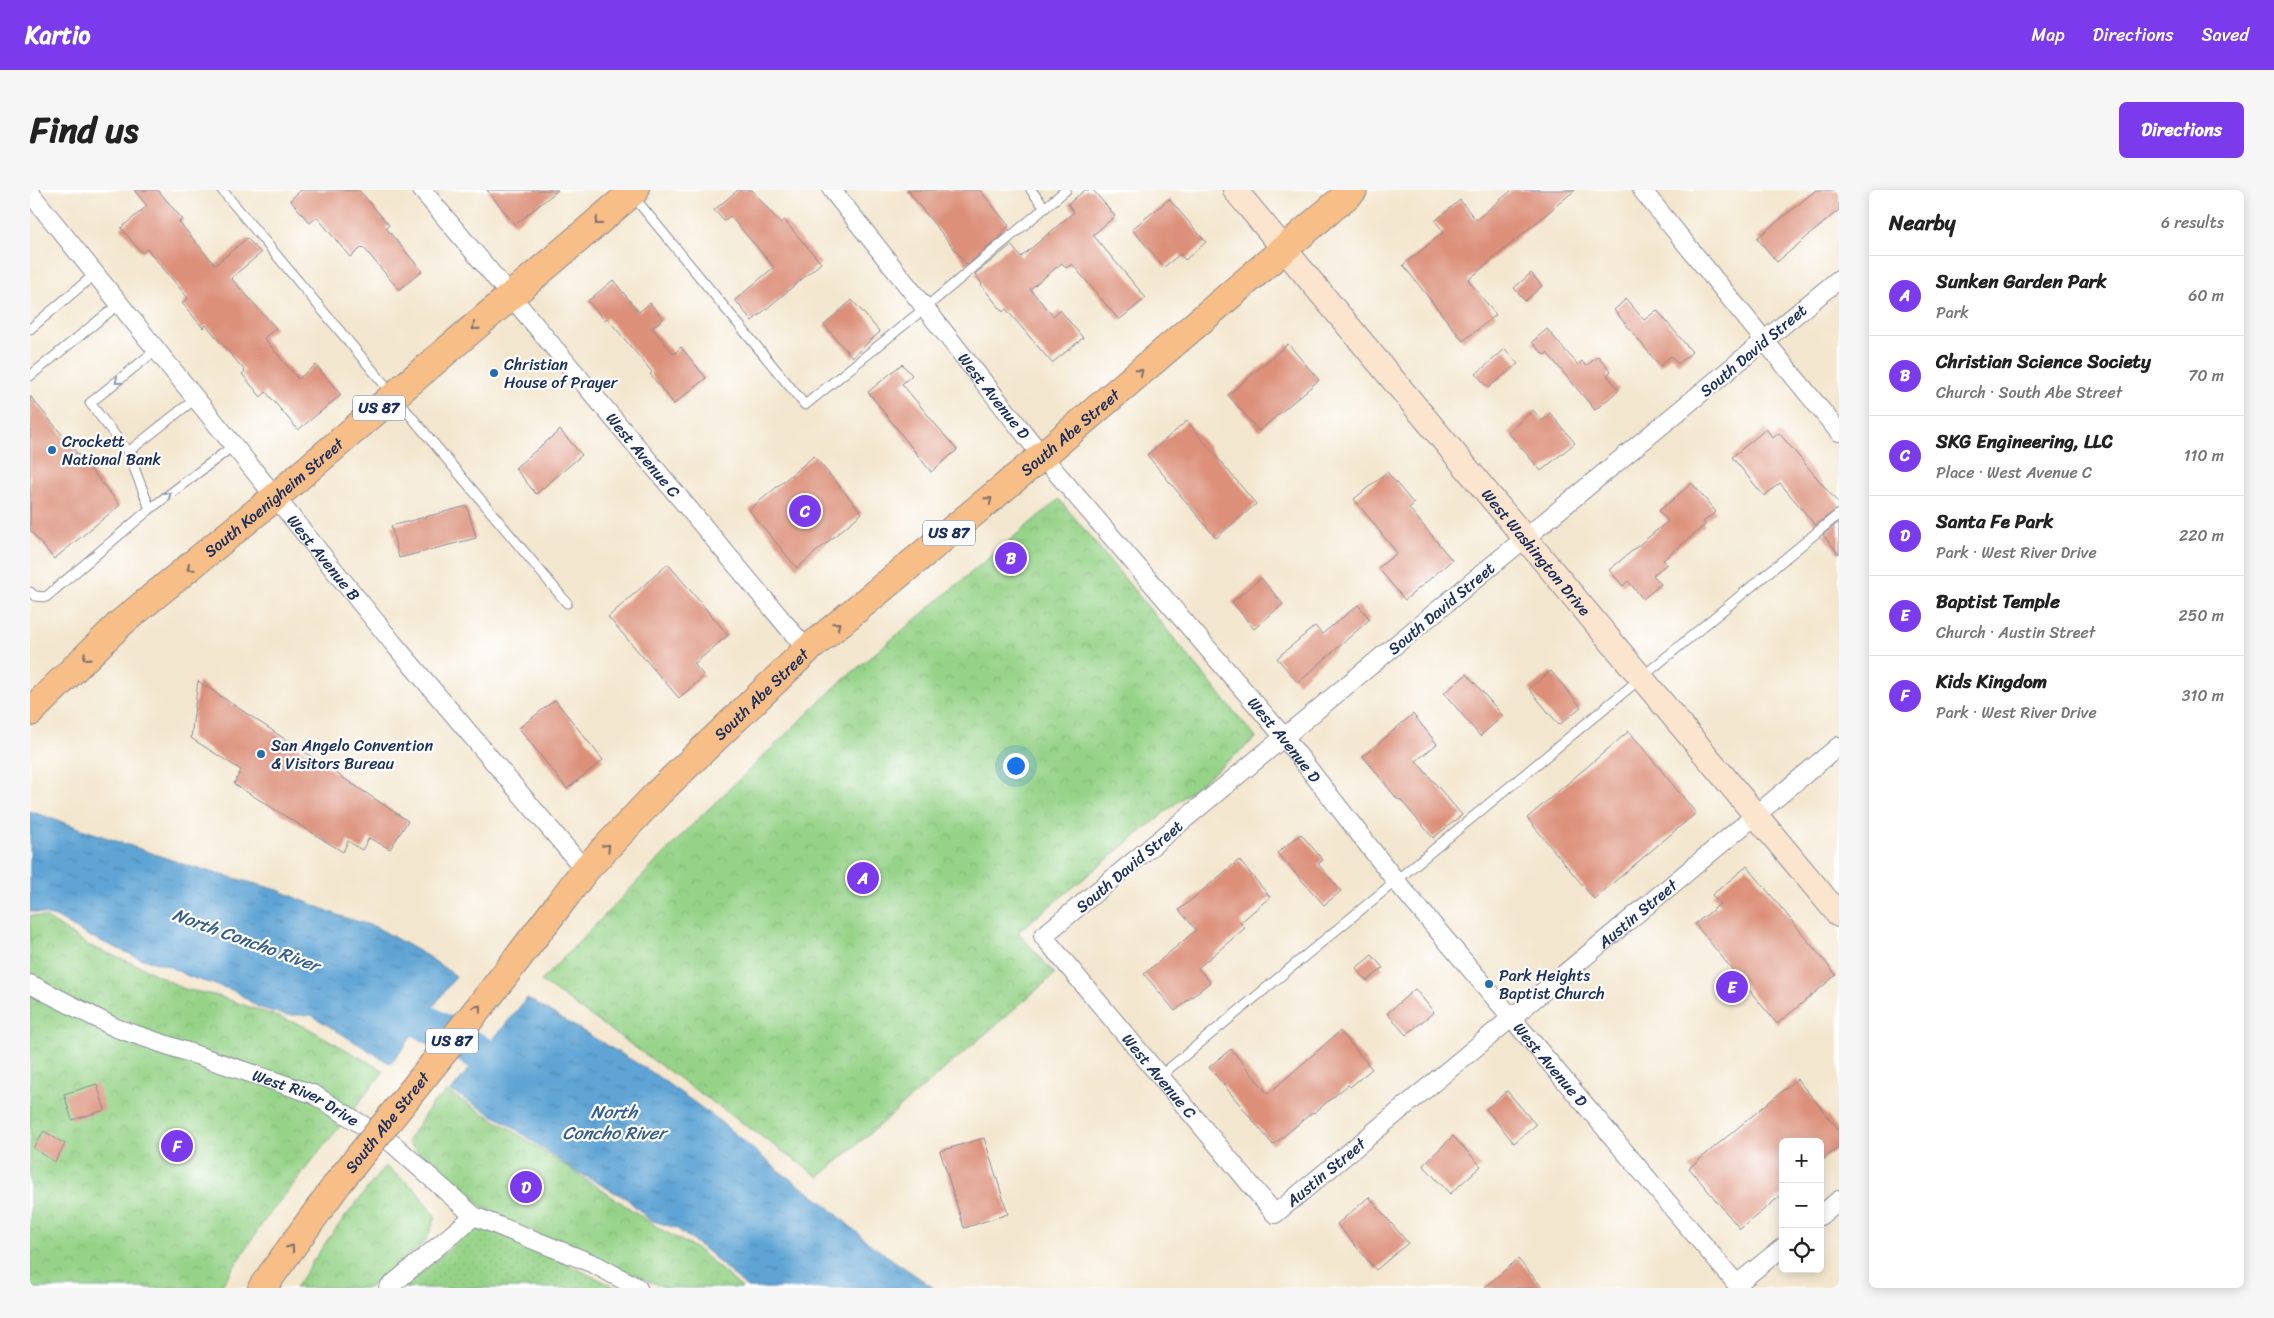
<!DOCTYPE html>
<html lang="en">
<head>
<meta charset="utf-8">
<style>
  body { margin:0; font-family:Sriracha,sans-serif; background:#f6f6f6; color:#222 }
  .controls { position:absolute; right:15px; bottom:15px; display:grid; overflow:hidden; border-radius:8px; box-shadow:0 2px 12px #0003 }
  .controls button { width:45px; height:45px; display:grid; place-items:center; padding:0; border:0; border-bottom:1px solid #e0e0e0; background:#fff; color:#222; font:25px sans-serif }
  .you { position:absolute; left:985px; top:575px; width:18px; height:18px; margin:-12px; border:4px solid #fff; border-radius:50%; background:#1a73e8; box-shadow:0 0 0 8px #1a73e833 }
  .badge { display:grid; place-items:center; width:32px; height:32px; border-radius:50%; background:#7c3aed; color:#fff; font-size:16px; font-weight:700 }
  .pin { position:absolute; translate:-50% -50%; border:2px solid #fff; box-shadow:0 1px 5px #0006 }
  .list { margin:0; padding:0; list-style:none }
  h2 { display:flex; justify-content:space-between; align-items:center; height:65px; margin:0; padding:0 20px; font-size:21px }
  h2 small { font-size:16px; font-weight:400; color:#767676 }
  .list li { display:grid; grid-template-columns:32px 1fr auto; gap:15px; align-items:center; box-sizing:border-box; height:80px; padding:0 20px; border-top:1px solid #e0e0e0 }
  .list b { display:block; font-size:19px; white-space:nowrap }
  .list p { margin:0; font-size:16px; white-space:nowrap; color:#767676 }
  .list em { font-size:16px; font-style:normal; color:#767676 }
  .icon { flex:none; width:28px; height:28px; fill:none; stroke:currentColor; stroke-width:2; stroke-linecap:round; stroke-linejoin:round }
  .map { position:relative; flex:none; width:1809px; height:1098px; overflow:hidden; border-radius:8px }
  header { display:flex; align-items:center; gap:30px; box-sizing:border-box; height:70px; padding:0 25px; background:#7c3aed; color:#fff }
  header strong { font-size:24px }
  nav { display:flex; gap:28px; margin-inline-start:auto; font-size:18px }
  .intro { display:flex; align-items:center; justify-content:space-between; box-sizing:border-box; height:120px; padding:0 30px }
  h1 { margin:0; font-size:35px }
  .button { padding:12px 22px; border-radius:8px; background:#7c3aed; color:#fff; font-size:18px; font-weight:700 }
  main { display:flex; gap:30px; padding:0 30px }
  aside { flex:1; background:#fff; border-radius:8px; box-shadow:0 2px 12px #0003 }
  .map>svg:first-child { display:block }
  .grass { fill:url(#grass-dots); stroke:#588173 }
  .park { fill:url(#park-crowns); stroke:#588173 }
  .water { fill:url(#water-ripples); stroke:#3c6a99 }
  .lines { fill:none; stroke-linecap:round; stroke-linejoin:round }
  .river { stroke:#5ea4d4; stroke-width:36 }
  .building { fill:#dc9079 }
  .lane-casing { stroke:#878a96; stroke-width:11 }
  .street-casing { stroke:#878a96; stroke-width:20 }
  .secondary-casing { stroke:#878a96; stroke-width:26 }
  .primary-casing { stroke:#878a96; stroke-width:30 }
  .lane { stroke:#fff; stroke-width:9 }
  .street { stroke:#fff; stroke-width:18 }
  .secondary { stroke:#fce5cf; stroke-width:24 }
  .primary { stroke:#f7be87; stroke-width:28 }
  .primary-bridge-casing { stroke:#878a96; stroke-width:30; stroke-linecap:butt }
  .primary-bridge { stroke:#f7be87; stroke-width:28 }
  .oneway { stroke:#7e6f70 }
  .oneway2 { stroke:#8d97ae }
  .poi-dot { fill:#1f6fb2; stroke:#fff; stroke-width:2 }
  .labels { text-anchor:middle; stroke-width:4.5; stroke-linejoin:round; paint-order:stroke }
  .shield { fill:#fff; stroke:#5f6d8e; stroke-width:1 }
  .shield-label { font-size:15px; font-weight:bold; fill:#1b2f5e }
  .street-label { font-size:16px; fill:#1b2f5e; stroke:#fff }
  .poi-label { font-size:16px; fill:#1b2f5e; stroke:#fff; text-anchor:start }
  .water-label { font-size:18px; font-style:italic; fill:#365e8d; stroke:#fff }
</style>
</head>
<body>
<header>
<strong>Kartio</strong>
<nav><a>Map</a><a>Directions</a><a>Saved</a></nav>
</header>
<div class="intro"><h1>Find us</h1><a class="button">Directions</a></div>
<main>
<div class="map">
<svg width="1809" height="1098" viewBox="0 0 1809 1098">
  <defs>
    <pattern id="grass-dots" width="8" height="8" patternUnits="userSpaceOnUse" patternTransform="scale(1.25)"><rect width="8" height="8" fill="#96d388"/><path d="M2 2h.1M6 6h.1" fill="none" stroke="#81b578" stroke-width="1.8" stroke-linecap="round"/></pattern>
    <pattern id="park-crowns" width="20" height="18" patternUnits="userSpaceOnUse" patternTransform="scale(1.25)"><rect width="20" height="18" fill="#96d388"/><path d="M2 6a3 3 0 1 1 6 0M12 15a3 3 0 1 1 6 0" fill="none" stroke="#81b578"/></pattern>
    <pattern id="water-ripples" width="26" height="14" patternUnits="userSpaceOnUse" patternTransform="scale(1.25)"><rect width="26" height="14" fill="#5ea4d4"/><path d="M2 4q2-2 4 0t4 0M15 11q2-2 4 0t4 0" fill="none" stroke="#4d86af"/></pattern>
  </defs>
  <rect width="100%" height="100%" fill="#fff"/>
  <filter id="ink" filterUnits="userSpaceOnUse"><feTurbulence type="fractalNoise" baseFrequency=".02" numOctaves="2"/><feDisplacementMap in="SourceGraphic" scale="10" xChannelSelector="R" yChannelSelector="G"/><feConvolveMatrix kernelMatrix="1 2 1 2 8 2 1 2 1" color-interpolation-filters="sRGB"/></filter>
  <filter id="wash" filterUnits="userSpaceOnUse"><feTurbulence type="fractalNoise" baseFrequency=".0096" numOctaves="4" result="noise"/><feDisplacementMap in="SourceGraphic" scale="20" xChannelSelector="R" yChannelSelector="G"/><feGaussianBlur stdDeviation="1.12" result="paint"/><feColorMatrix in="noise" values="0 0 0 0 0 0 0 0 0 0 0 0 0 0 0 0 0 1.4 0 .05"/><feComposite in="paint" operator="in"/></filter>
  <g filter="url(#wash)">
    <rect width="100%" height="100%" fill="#f3e6ce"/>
    <polygon class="grass" points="446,1036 481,1048 587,1098 374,1098"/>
    <g class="park">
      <polygon points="1029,309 1226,548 988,742 1025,784 789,987 511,791 663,634 806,496"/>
      <polygon points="0,725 17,728 57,755 114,778 154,799 188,806 274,836 354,881 234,1031 190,1098 0,1098"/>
      <polygon points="417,902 477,937 632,1040 667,1059 712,1098 636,1098 465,1026 412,987 377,952 402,914"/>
      <polygon points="355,976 384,998 406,1027 395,1052 339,1098 265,1098 298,1049"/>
    </g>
    <g class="water">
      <polygon points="0,621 159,676 248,700 310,726 346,737 397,766 426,786 361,874 281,825 254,825 228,817 205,801 160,787 138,776 109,768 57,745 26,727 0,721"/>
      <polygon points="497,808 620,881 686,928 749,981 794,1013 841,1055 904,1098 717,1098 678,1062 646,1038 620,1030 597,1009 542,979 477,933 421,901"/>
    </g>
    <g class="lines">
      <polyline class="river" points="349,806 494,888"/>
    </g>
    <g id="blocks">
      <g class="building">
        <polygon points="104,0 128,0 153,30 149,32 185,75 217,48 231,63 201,88 246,138 234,148 268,189 286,175 311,205 268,240 236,202 231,207 212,184 215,181 176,135 173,138 152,113 158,108 117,59 112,63 91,38 117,16"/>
        <polygon points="271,0 329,0 359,35 356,38 392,81 369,100 333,57 320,67 287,27 280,33 260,10"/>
        <polygon points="457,0 528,0 485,35"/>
        <polygon points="708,0 722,0 750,33 754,30 791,73 722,131 705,110 744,77 700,26 694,31 684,20"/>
        <polygon points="877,0 950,0 979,36 971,43 973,45 937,75"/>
        <polygon points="1055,0 1063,0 1085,26 1063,45 1116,108 1089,130 1042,74 1036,78 1032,73 1000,99 1023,126 1030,120 1053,148 1022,173 976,119 973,122 951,95 952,94 945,84 981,55 991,67 1044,22 1038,14"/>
        <polygon points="1482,0 1545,0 1438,90 1466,125 1433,151 1373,75 1414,42 1405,31 1430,10 1446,30"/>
        <polygon points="1786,0 1809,0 1809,20 1747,72 1727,48"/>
        <polygon points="1139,9 1176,52 1155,70 1150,64 1134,77 1102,39"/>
        <polygon points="1501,83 1512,96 1495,111 1484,98"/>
        <polygon points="583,90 609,122 620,113 633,129 622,138 644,164 651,157 676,188 644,214 620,184 622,182 577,128 574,130 558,111"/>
        <polygon points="1596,109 1614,130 1627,120 1662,162 1648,174 1641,166 1630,176 1584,120"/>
        <polygon points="822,110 850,142 822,167 794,135"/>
        <polygon points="1517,139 1548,175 1552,171 1556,176 1568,166 1581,181 1577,185 1589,200 1565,220 1517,163 1514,165 1502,152"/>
        <polygon points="1258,154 1289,190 1229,241 1198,205"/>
        <polygon points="1475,159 1488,174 1458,198 1446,184"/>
        <polygon points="872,174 882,185 872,194 927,260 901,282 838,202"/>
        <polygon points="0,206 90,315 24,369 0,340"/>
        <polygon points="1503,220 1512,231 1520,223 1545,253 1511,281 1478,242"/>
        <polygon points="1157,231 1226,314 1186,348 1117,265"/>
        <polygon points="1736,239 1743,248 1749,243 1809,314 1809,318 1785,335 1750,293 1734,306 1702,267"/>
        <polygon points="530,240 552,265 506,304 485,278"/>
        <polygon points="784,266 832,323 767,378 719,320"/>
        <polygon points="1357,282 1384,314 1379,318 1422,370 1375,410 1348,378 1367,363 1324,309"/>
        <polygon points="1662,293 1686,322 1673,332 1675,335 1633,370 1637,374 1623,385 1631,394 1613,409 1598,391 1593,396 1579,380 1638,331 1629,321"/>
        <polygon points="437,316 446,348 369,368 361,336"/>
        <polygon points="1809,332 1809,364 1793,345"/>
        <polygon points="638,374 698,445 664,474 674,486 649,508 578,427"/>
        <polygon points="1231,388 1253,414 1224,439 1202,412"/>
        <polygon points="1328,415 1340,429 1268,493 1247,468 1285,436 1292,444"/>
        <polygon points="1521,481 1551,517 1529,535 1499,499"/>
        <polygon points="1437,484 1473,526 1450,546 1414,503"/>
        <polygon points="168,491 378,631 360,659 339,648 332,660 318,651 313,662 204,594 211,580 161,548"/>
        <polygon points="525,510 573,570 537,599 489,538"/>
        <polygon points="1383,524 1407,554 1386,571 1432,625 1403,648 1370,609 1368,610 1333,566"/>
        <polygon points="1599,541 1666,623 1564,709 1497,628"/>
        <polygon points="1271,644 1293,670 1288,674 1311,701 1294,715 1247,663"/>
        <polygon points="1209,670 1240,707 1210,733 1215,738 1168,778 1180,792 1145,821 1114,784 1166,740 1149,720"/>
        <polygon points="1717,676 1806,785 1747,834 1665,734 1690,714 1682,705"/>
        <polygon points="1342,765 1353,778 1337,791 1326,778"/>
        <polygon points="1385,799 1404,822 1376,845 1357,823"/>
        <polygon points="1310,841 1342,879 1320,897 1318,895 1284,923 1283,922 1243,955 1179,877 1201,859 1238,904"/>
        <polygon points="1767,889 1809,940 1809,957 1790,972 1790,952 1753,952 1753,1004 1710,1039 1659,978"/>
        <polygon points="67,894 75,920 42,930 34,904"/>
        <polygon points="1477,901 1506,935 1484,953 1456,919"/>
        <polygon points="14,941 35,954 25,972 3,958"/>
        <polygon points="1423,946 1451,976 1420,1004 1393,975"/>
        <polygon points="954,948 978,1024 934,1038 910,961"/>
        <polygon points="1339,1007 1378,1053 1346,1080 1307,1034"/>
        <polygon points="1488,1069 1513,1098 1454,1098"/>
      </g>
    </g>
  </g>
  <g filter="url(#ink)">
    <use href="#blocks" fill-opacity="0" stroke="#878a96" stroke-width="1"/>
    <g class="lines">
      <defs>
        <g id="lane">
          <polyline points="192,0 537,413"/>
          <polyline points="1001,0 1015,18"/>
          <polyline points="603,6 775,215 895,118 1036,0"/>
          <polyline points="0,139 65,84"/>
          <polyline points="126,160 60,213 98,262 120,319 203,256"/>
          <polyline points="0,186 89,114"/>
          <polyline points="98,262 165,209"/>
          <polyline points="0,402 5,406 16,407 120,319"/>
          <polyline points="1130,886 1809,324"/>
        </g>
        <g id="street">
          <path id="s1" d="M392,0L777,460"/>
          <path id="s2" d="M802,0L1012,266L1254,547L1366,691L1710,1098"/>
          <polyline points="1612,0 1809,242"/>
          <path id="s3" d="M0,3L363,453L555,680"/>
          <path id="s4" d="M1809,89L1013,746L1245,1024L1809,556"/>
          <path id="s5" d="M0,794L86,838L283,904L363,954L444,1026L566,1075L608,1098"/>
          <polyline points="1790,1026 1809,1010"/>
          <polyline points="1707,1094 1753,1057"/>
          <polyline points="358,1098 444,1026"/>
        </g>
        <g id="secondary">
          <path id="s6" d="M1205,0L1809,725"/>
        </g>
        <g id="primary">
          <path id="s7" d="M0,522L91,433L244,308L605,0"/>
          <path id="s8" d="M534,708L555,680L628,603L777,460L1012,266L1323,0"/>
          <polyline points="232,1098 308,993"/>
        </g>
      </defs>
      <use href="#lane" class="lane-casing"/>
      <use href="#street" class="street-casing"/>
      <use href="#secondary" class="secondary-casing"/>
      <use href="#primary" class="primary-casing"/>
      <use href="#lane" class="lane"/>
      <use href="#street" class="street"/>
      <use href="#secondary" class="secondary"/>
      <use href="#primary" class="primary"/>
      <defs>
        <g id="primary-bridge">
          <path id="s9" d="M308,993L460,804L534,708"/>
        </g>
      </defs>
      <use href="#primary-bridge" class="primary-bridge-casing"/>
      <use href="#primary-bridge" class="primary-bridge"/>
    </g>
    <defs><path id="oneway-chevron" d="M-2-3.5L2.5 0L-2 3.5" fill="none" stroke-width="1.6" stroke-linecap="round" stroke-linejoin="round" transform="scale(1.25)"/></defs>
    <g class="oneway">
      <use href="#oneway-chevron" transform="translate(568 32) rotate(139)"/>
      <use href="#oneway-chevron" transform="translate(445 137) rotate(140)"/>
      <use href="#oneway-chevron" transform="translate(1110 182) rotate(-41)"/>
      <use href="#oneway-chevron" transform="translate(959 310) rotate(-39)"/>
      <use href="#oneway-chevron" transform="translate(160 378) rotate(140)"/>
      <use href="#oneway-chevron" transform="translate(807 435) rotate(-39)"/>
      <use href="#oneway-chevron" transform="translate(56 467) rotate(136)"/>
      <use href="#oneway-chevron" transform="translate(577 657) rotate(-46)"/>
      <use href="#oneway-chevron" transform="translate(448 818) rotate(-51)"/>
      <use href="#oneway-chevron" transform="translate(261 1058) rotate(-54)"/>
    </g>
    <g class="oneway2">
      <use href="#oneway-chevron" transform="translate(88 191) rotate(141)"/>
      <use href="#oneway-chevron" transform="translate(138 305) rotate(-37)"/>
    </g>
  </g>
  <g class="poi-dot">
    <circle cx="464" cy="183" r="5"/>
    <circle cx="22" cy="260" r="5"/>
    <circle cx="231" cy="564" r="5"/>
    <circle cx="1459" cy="794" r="5"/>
  </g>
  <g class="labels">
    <g class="shield">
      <rect x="323" y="205.5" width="52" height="25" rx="4"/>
      <rect x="893" y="330.5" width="52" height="25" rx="4"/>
      <rect x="396" y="838.5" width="52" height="25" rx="4"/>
    </g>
    <g class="shield-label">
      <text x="349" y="223">US 87</text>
      <text x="919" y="348">US 87</text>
      <text x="422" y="856">US 87</text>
    </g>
    <g class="street-label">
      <text transform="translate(1723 160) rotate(-40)" y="6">South David Street</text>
      <text dy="6" stroke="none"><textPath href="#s2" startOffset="262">West Avenue D</textPath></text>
      <text dy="6" stroke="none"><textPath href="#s8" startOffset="689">South Abe Street</textPath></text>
      <text dy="6" stroke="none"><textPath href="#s1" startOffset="345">West Avenue C</textPath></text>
      <text dy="6" stroke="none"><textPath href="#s7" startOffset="325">South Koenigheim Street</textPath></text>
      <text dy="6" stroke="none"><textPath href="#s6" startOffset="471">West Washington Drive</textPath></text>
      <text dy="6" stroke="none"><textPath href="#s3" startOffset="468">West Avenue B</textPath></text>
      <text transform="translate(1411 418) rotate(-40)" y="6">South David Street</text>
      <text dy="6" stroke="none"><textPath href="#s8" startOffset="284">South Abe Street</textPath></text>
      <text dy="6" stroke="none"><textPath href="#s2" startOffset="712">West Avenue D</textPath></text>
      <text transform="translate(1099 676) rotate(-40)" y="6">South David Street</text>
      <text dy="6" stroke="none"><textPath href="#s4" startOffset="1865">Austin Street</textPath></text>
      <text dy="6" stroke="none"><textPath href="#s2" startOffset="1132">West Avenue D</textPath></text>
      <text dy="6" stroke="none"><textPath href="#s4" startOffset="1214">West Avenue C</textPath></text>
      <text dy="6" stroke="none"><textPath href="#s5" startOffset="299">West River Drive</textPath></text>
      <text dy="6" stroke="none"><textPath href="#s9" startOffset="78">South Abe Street</textPath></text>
      <text dy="6" stroke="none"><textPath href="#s4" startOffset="1460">Austin Street</textPath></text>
    </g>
    <g class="poi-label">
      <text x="474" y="180">Christian<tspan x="474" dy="18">House of Prayer</tspan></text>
      <text x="32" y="257">Crockett<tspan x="32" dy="18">National Bank</tspan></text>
      <text x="241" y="561">San Angelo Convention<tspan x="241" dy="18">&amp; Visitors Bureau</tspan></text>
      <text x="1469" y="791">Park Heights<tspan x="1469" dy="18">Baptist Church</tspan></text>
    </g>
    <g class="water-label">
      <text transform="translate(216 750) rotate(20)" y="6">North Concho River</text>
      <text x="584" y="928">North<tspan x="584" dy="21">Concho River</tspan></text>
    </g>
  </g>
</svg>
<div class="controls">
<button>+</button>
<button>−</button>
<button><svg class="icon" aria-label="locate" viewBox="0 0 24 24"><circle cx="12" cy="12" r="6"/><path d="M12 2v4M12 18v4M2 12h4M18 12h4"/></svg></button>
</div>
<div class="you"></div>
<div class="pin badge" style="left:833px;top:688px">A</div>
<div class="pin badge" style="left:981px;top:368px">B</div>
<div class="pin badge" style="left:775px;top:321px">C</div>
<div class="pin badge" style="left:496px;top:997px">D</div>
<div class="pin badge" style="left:1702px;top:797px">E</div>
<div class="pin badge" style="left:147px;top:956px">F</div>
</div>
<aside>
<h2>Nearby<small>6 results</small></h2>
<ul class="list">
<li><span class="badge">A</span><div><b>Sunken Garden Park</b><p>Park</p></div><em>60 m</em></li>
<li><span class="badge">B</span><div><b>Christian Science Society</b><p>Church · South Abe Street</p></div><em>70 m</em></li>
<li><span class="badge">C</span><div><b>SKG Engineering, LLC</b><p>Place · West Avenue C</p></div><em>110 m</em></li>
<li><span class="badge">D</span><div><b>Santa Fe Park</b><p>Park · West River Drive</p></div><em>220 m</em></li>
<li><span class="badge">E</span><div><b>Baptist Temple</b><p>Church · Austin Street</p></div><em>250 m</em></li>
<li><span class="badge">F</span><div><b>Kids Kingdom</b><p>Park · West River Drive</p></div><em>310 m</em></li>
</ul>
</aside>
</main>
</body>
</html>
